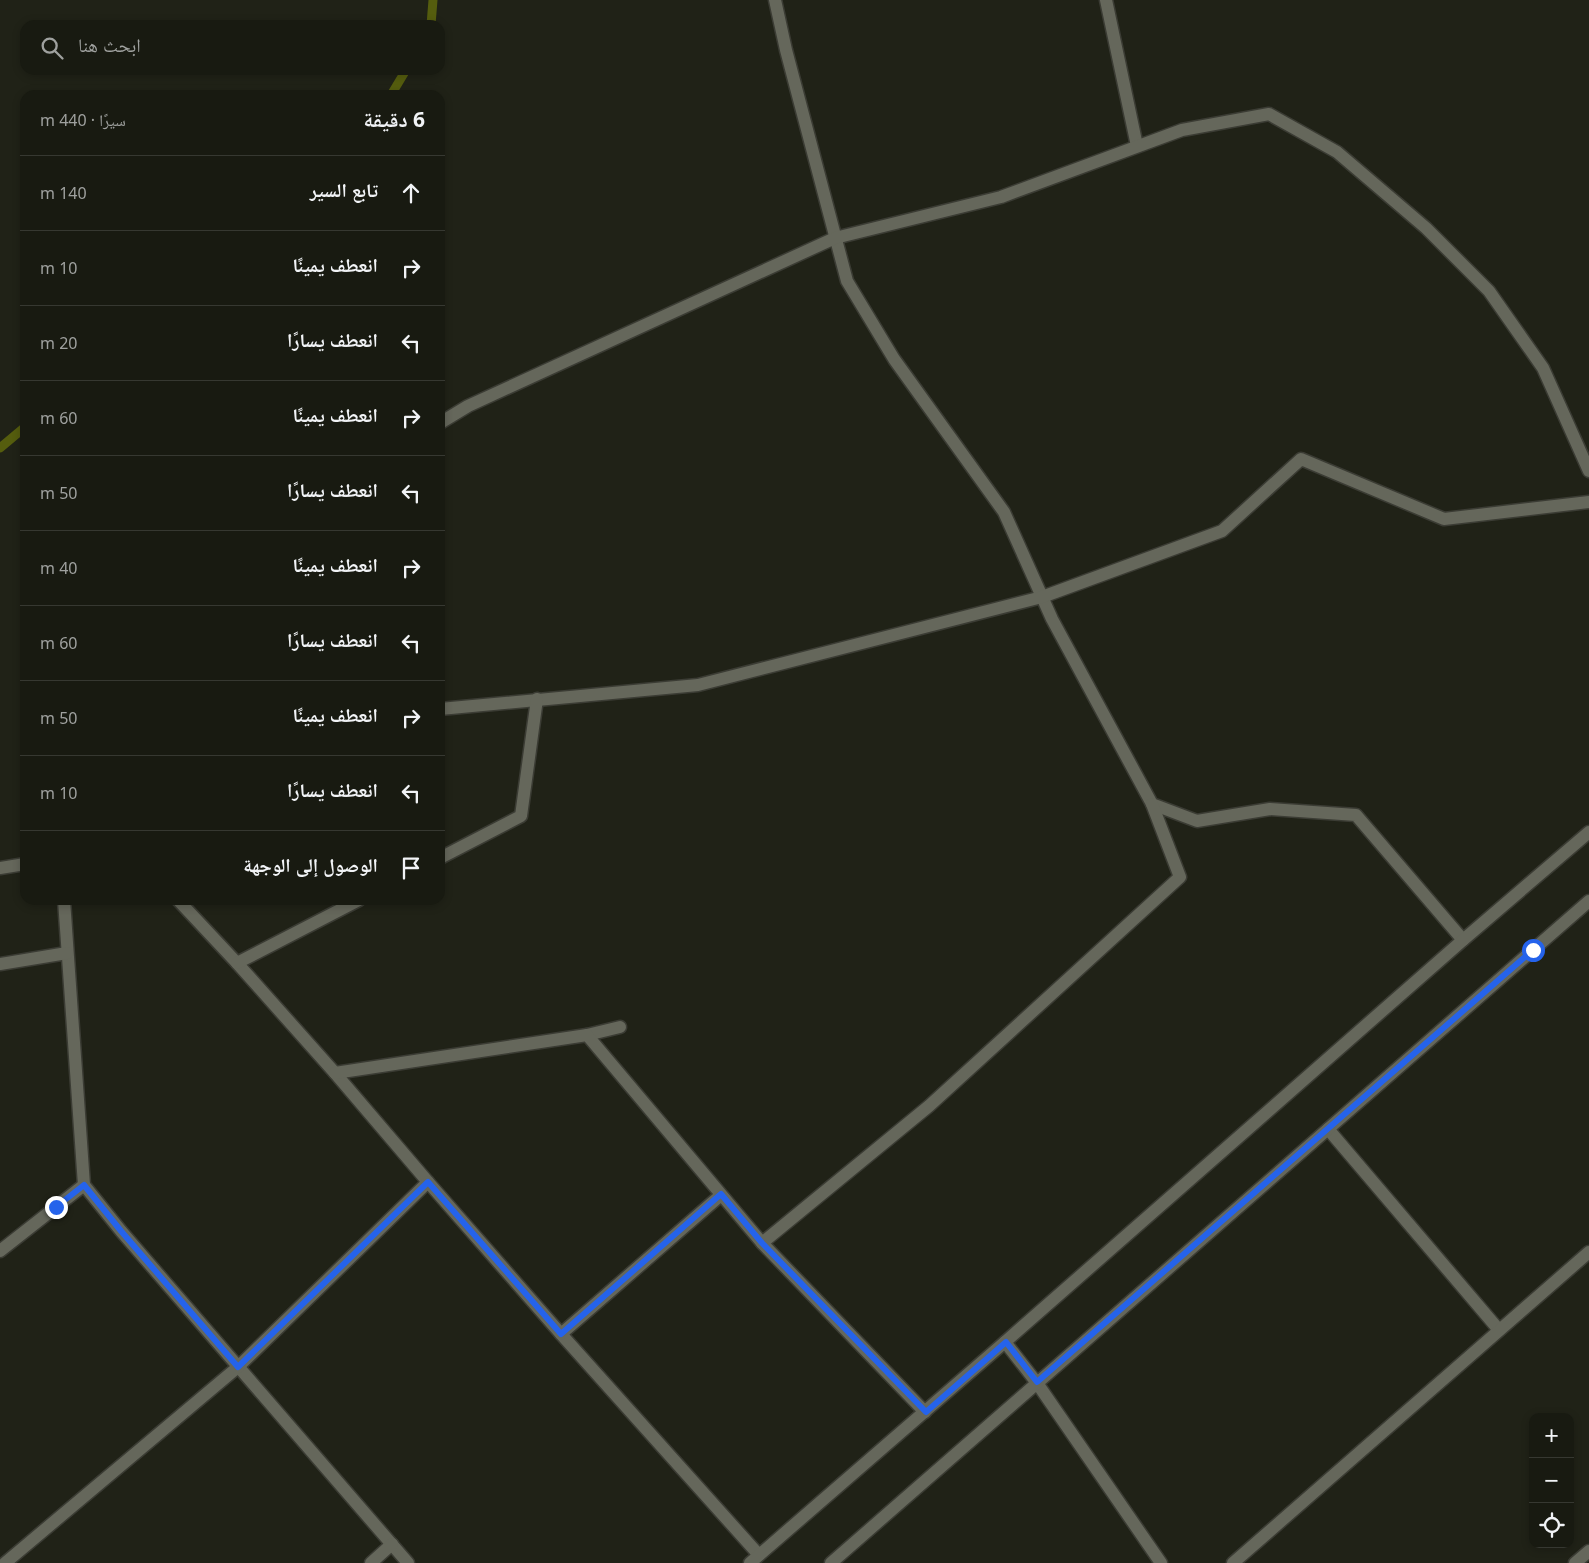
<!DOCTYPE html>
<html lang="ar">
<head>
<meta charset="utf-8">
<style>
  body { margin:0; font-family:"Noto Sans","Noto Naskh Arabic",sans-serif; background:#25271f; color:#f1f3f6; direction:rtl }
  .controls { position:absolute; right:15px; bottom:15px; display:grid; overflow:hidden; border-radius:10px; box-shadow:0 2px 8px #0003 }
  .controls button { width:45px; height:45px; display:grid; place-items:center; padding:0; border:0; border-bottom:1px solid #363831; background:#181a11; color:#f1f3f6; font:25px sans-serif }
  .stop { position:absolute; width:15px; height:15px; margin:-11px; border:4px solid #2563eb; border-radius:50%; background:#fff }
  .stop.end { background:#2563eb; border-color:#fff; box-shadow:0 1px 5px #0008 }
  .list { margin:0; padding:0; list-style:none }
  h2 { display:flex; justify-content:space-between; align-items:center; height:65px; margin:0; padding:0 20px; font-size:21px }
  h2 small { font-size:16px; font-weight:400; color:#9fa19f }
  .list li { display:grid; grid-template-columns:32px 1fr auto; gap:15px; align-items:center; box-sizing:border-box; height:75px; padding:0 20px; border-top:1px solid #363831 }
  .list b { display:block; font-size:19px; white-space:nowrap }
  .list em { font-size:16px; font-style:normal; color:#9fa19f }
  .icon { flex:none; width:28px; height:28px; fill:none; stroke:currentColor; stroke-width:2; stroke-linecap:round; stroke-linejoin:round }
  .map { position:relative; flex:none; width:1589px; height:1563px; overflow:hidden; direction:ltr }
  .search { position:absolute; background:#181a11; box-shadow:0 2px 8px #0003; left:20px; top:20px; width:425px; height:55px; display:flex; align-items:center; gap:12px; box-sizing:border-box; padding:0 18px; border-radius:15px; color:#9fa19f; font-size:19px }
  .panel { position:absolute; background:#181a11; box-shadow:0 2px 8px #0003; left:20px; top:90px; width:425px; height:815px; border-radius:15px; direction:rtl }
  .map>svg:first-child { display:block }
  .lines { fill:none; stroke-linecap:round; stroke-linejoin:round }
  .stream { stroke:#555d0e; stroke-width:9 }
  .minor-casing { stroke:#3b3c34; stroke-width:15 }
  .minor { stroke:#65675b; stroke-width:12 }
  .route { stroke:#2563eb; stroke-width:6 }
</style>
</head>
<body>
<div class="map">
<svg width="1589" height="1563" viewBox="0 0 1589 1563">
  <rect width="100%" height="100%" fill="#202217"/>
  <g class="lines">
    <g class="stream">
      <polyline points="431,25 433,0"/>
      <polyline points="391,95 406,70"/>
      <polyline points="0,448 25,427"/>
    </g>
    <defs>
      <g id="minor">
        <polyline points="775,0 786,50 847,281 894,359 1004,512 1052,619 1152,804 1197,821 1270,809 1356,815 1463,940"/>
        <polyline points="1106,0 1137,146"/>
        <polyline points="440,423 468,406 835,238 1001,197 1182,130 1269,114 1337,152 1426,228 1489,291 1543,368 1589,471"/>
        <polyline points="440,709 698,685 1042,597 1222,531 1301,459 1444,519 1589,502"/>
        <polyline points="440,858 521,816 537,699"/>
        <polyline points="0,868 25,864"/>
        <polyline points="64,900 84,1185 121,1231 408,1563"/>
        <polyline points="178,900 237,963 335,1073 428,1182 561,1334 759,1555"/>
        <polyline points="237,963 359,900"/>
        <polyline points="0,964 67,953"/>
        <polyline points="587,1035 620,1027"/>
        <polyline points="335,1073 587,1035 762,1243"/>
        <polyline points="1328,1129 1499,1330"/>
        <polyline points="0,1251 84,1185"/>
        <polyline points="561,1334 721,1195"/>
        <polyline points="1005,1342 1037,1383 1161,1563"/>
        <polyline points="925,1412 762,1243 929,1106 1180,877 1152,804"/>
        <polyline points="5,1563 238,1367 428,1182"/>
        <polyline points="371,1563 392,1544"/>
        <polyline points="750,1563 1005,1342 1463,940 1589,832"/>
        <polyline points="831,1563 1589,901"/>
        <polyline points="1233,1563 1589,1252"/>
        <polyline points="1575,1563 1589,1551"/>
      </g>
    </defs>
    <use href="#minor" class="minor-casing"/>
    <use href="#minor" class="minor"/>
  </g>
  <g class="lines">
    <polyline class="route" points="56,1207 84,1185 121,1231 238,1367 428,1182 561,1334 721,1194 762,1243 926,1412 1006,1342 1037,1382 1533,950"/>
  </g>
</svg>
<div class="controls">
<button>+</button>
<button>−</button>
<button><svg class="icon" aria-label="locate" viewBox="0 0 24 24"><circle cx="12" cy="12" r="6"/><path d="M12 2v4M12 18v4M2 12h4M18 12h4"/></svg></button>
</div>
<div class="stop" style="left:1533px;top:950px"></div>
<div class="stop end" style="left:56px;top:1207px"></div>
<div class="search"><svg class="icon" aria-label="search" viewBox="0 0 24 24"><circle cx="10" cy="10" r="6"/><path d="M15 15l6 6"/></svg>ابحث هنا</div>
<section class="panel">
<h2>6 دقيقة<small>سيرًا · 440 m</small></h2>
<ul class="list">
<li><svg class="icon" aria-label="ahead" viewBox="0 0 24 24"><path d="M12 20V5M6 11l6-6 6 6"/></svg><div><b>تابع السير</b></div><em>140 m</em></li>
<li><svg class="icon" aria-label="right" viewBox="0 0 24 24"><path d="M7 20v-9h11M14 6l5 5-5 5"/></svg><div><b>انعطف يمينًا</b></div><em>10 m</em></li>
<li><svg class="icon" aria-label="left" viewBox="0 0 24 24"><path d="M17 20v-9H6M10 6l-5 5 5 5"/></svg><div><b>انعطف يسارًا</b></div><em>20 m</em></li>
<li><svg class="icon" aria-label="right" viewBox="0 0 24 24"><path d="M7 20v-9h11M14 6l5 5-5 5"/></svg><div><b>انعطف يمينًا</b></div><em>60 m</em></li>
<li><svg class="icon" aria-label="left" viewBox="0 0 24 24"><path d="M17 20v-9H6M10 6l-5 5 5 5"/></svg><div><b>انعطف يسارًا</b></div><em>50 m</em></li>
<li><svg class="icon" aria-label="right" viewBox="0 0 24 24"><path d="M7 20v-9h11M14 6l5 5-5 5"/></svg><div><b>انعطف يمينًا</b></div><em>40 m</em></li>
<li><svg class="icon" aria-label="left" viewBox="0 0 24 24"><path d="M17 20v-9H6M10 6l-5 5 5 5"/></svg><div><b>انعطف يسارًا</b></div><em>60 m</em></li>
<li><svg class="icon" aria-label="right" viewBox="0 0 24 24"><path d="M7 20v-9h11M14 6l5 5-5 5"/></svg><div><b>انعطف يمينًا</b></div><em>50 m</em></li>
<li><svg class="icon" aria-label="left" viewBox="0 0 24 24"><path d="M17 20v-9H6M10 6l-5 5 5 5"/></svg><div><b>انعطف يسارًا</b></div><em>10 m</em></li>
<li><svg class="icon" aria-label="arrive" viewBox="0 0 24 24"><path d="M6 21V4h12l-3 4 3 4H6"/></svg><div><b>الوصول إلى الوجهة</b></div></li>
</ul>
</section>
</div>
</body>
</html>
